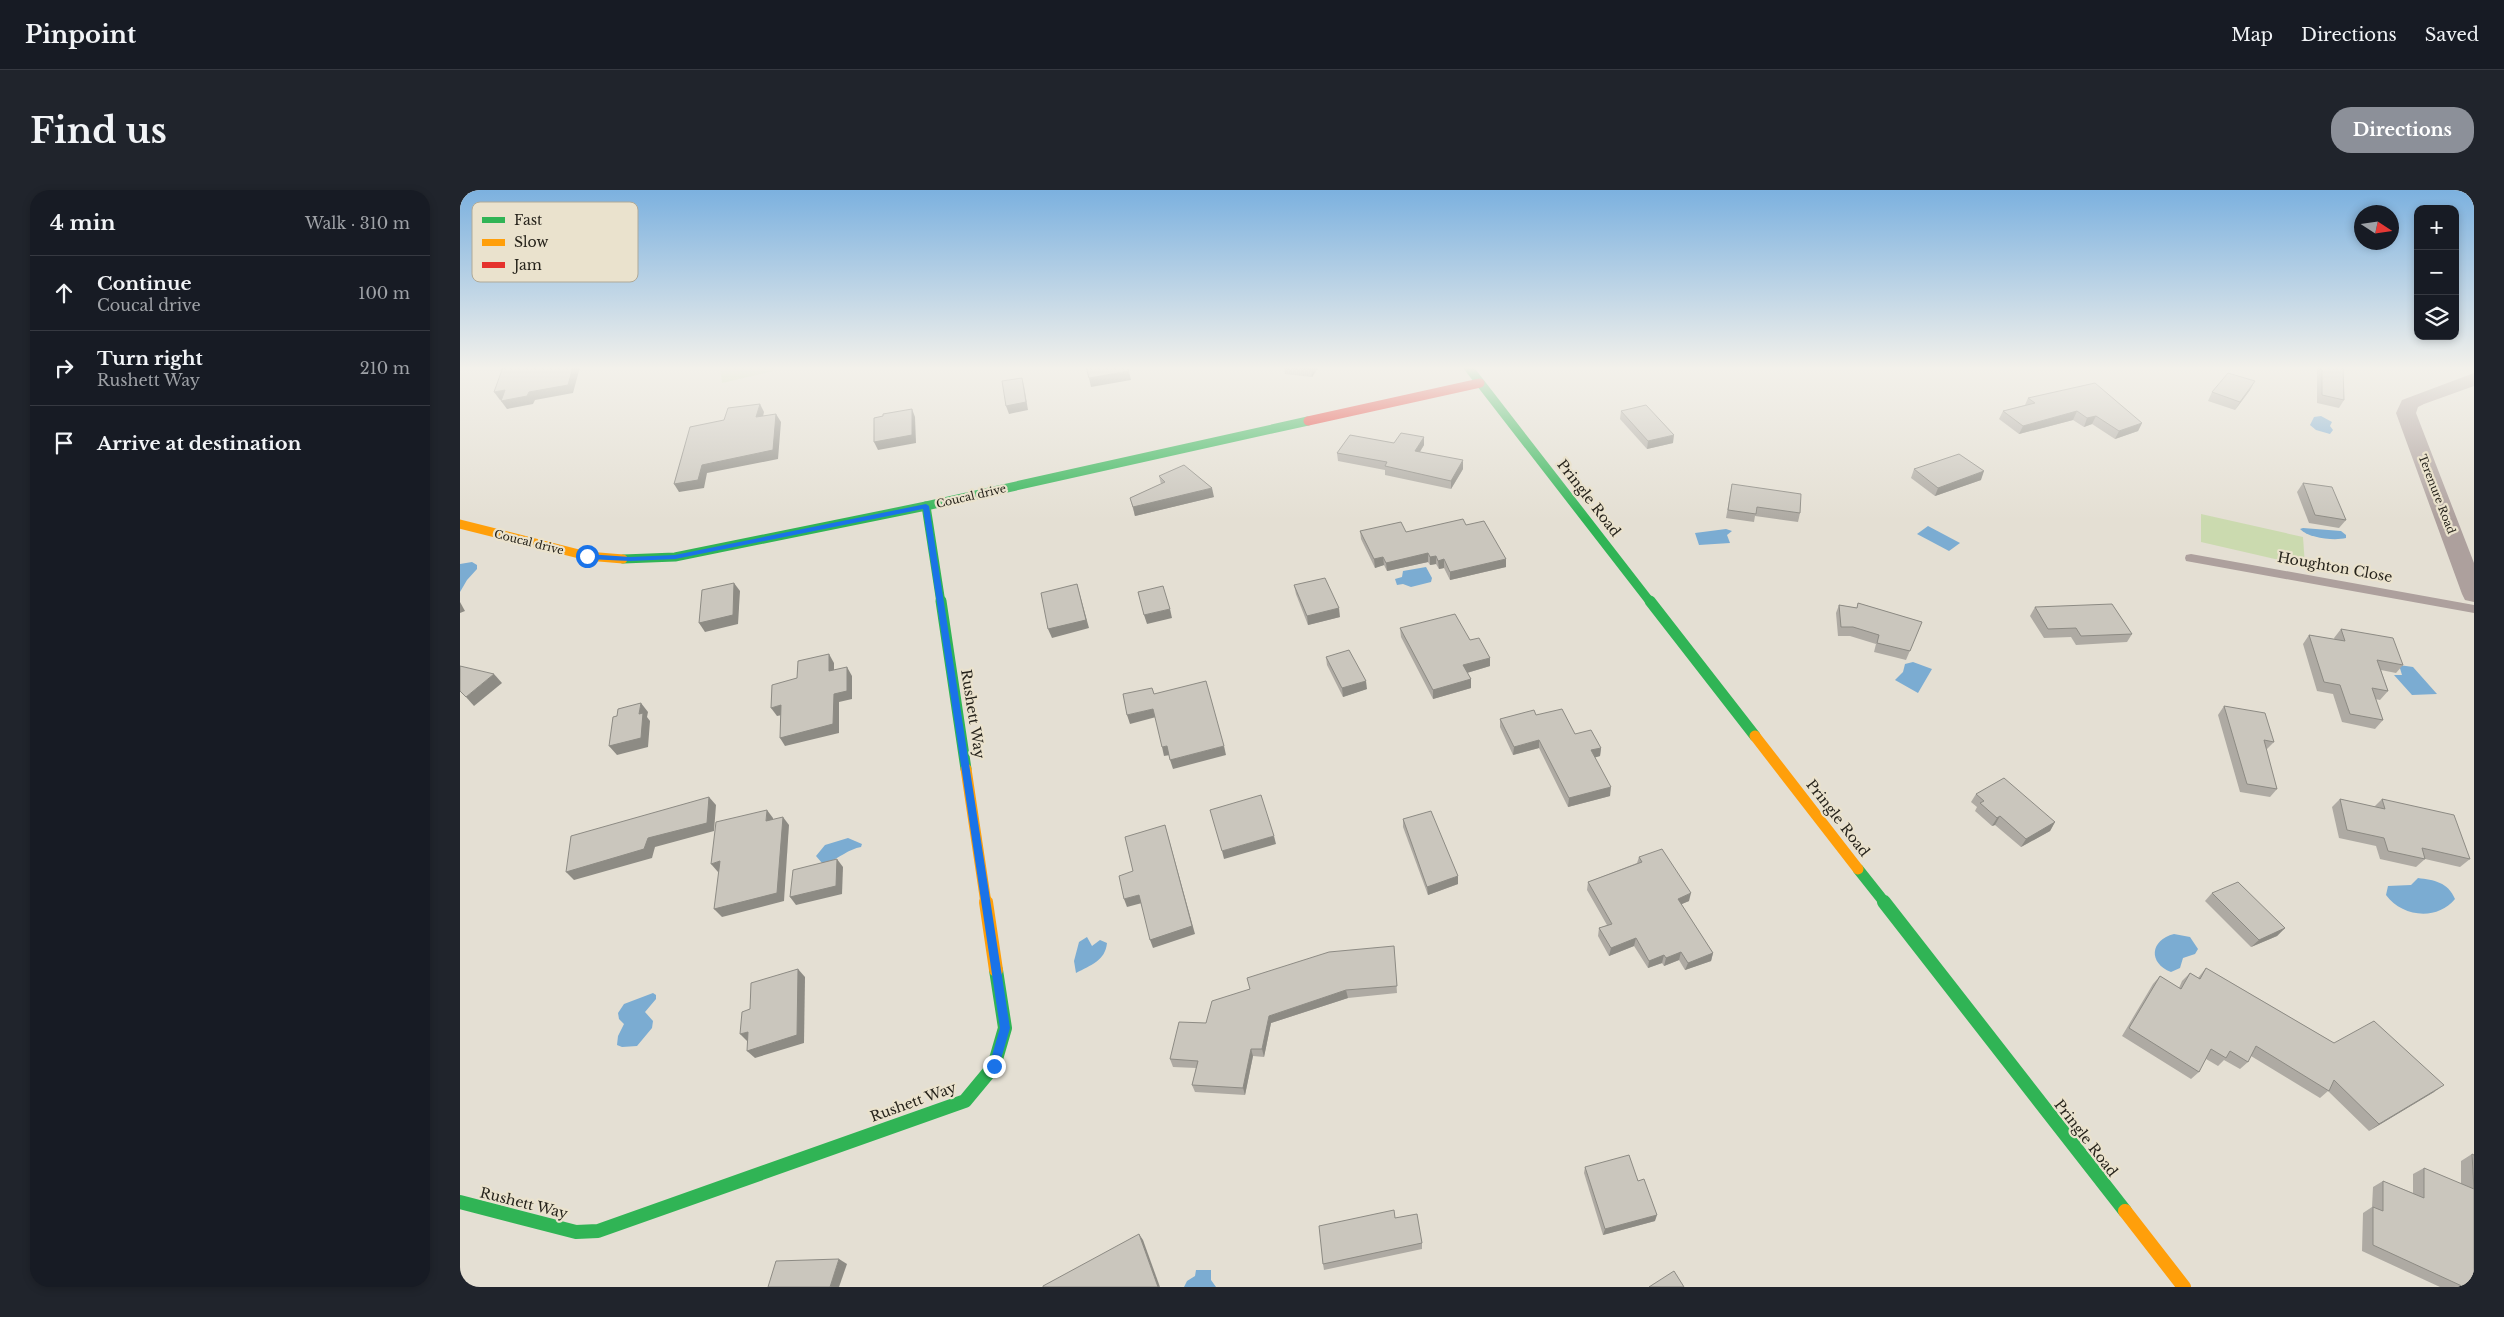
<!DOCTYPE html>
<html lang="en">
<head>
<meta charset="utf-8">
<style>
  body { margin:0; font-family:"Libre Baskerville",serif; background:#20242c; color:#f1f3f6 }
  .controls { position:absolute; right:15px; top:15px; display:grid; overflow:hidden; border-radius:10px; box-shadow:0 2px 8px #0003 }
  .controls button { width:45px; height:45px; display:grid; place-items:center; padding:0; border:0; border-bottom:1px solid #363941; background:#171b24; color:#f1f3f6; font:25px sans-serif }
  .compass { position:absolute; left:1894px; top:15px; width:45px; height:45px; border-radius:50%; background:#171b24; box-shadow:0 2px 8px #0003; rotate:102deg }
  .stop { position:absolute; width:15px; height:15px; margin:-11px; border:4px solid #1a73e8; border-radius:50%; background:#fff }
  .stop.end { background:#1a73e8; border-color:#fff; box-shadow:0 1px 5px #0008 }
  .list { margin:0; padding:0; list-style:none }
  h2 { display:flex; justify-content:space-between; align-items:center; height:65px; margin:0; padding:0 20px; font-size:21px }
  h2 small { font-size:16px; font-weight:400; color:#9ea1a6 }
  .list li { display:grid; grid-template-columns:32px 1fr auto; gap:15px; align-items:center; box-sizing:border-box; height:75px; padding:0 20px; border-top:1px solid #363941 }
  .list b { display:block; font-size:19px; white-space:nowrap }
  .list p { margin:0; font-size:16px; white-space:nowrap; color:#9ea1a6 }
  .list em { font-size:16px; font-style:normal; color:#9ea1a6 }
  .icon { flex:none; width:28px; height:28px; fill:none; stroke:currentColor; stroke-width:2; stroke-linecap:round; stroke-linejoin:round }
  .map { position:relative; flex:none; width:2014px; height:1097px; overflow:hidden; border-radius:20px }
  header { display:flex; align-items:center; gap:30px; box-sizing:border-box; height:70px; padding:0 25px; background:#171b24; border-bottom:1px solid #363941 }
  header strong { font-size:24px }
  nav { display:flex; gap:28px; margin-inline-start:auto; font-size:18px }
  .intro { display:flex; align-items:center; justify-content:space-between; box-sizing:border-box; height:120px; padding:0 30px }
  h1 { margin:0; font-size:35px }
  .button { padding:12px 22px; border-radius:20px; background:#8c9099; color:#fff; font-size:18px; font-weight:700 }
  main { display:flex; gap:30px; padding:0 30px }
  aside { flex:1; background:#171b24; border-radius:20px; box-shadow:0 2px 8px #0003 }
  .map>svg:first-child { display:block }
  .green { fill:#cbdaaf }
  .water { fill:#7bacd2 }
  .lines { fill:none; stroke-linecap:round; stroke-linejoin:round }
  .lane { fill:#ada09d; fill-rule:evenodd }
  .street { fill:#ada09d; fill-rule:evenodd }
  .fast-far2 { stroke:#30b455; stroke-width:9 }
  .fast-far1 { stroke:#30b455; stroke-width:11 }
  .fast { stroke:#30b455; stroke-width:14 }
  .slow-far2 { stroke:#ff9f0a; stroke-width:9 }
  .slow-far1 { stroke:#ff9f0a; stroke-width:11 }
  .slow { stroke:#ff9f0a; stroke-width:14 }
  .jam { stroke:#e5322d; stroke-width:9 }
  .wall { fill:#aeaaa3 }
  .shaded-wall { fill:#8d8b84 }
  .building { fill:#cac6bd; stroke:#8d8b84 }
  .route { fill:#1a73e8 }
  .labels { text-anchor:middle; stroke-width:4.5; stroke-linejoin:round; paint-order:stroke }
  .far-street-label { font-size:11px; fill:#26231b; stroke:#eae2cd }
  .street-label { font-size:14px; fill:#26231b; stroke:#eae2cd }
  .key { fill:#eae2cd; stroke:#afa998; stroke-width:1 }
  .key-label { font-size:14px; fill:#26231b }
</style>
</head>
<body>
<header>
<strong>Pinpoint</strong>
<nav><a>Map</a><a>Directions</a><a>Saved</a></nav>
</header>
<div class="intro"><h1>Find us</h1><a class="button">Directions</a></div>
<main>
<aside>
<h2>4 min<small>Walk · 310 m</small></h2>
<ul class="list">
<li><svg class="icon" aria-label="ahead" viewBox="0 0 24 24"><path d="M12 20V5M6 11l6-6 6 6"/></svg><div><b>Continue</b><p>Coucal drive</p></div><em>100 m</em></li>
<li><svg class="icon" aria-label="right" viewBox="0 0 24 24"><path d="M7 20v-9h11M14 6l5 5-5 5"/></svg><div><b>Turn right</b><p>Rushett Way</p></div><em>210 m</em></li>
<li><svg class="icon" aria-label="arrive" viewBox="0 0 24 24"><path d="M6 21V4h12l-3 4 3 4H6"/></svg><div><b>Arrive at destination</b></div></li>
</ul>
</aside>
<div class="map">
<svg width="2014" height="1097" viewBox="0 0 2014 1097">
  <rect width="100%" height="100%" fill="#e4dfd3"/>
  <g class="green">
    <polygon points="260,177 313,177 314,181 262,193"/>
    <polygon points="1741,324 1843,347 1845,376 1741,352"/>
  </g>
  <g class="water">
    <polygon points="1861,226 1872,232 1870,236 1873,240 1870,244 1856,240 1850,235 1854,227"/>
    <polygon points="1468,336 1500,353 1489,361 1457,344"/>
    <path d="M1843,338L1881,341L1886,345V348C1874,351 1848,348 1840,339Z"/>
    <polygon points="1266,339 1272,341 1267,345 1270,353 1239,355 1235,343"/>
    <polygon points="12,372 17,375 17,379 7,390 0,402 0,374"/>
    <polygon points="966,377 972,388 971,392 951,397 943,394 937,395 935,389 942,387 943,381"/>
    <polygon points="1453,472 1472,479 1458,503 1435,490 1443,482 1445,474"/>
    <polygon points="1939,475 1953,477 1977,504 1952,505 1934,485 1942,485"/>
    <path d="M388,648L402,654L401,657C389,659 379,668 367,673H362L356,666L365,655Z"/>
    <path d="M1958,688C1974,690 1988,692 1995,709C1977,731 1942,727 1926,705L1928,696L1951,695Z"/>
    <path d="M1714,744L1730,747L1738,759L1735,764L1723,768L1720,778L1711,782C1688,773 1690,750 1714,744Z"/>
    <path d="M627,747L632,756L640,750L647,753C645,771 631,775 616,783L614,771L619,752Z"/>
    <polygon points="193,803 196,805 196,809 185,822 193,831 192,838 177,856 162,857 157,855 158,846 164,834 159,829 158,823 164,814"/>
    <polygon points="736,1080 751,1080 751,1090 756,1097 724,1097 727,1091 735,1086"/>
  </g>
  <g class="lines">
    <polygon class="lane" points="1731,364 2014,415 2014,423 1726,371 1725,368 1726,365"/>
    <polygon class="street" points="2014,183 2014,196 1964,214 1958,217 1956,223 2014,373 2014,412 2005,410 2002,404 1936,223 1942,210"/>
    <g class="fast-far2">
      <polyline points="1008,177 1191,413"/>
      <polyline points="466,316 481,413"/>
      <polyline points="163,369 215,367 466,316 848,231"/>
    </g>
    <g class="fast-far1">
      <polyline points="481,411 506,579"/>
      <polyline points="1190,411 1295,546"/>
      <polyline points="1398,679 1425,713"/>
    </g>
    <g class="fast">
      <polyline points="1424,712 1665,1021"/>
      <polyline points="0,1012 116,1042 138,1041 505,911 534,876 545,838 536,780"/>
    </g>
    <polyline class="slow-far2" points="0,334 127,366 163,369"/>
    <g class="slow-far1">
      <polyline points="1295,546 1398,679"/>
      <polyline points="506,579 526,713"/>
    </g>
    <g class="slow">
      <polyline points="526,712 536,780"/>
      <polyline points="1665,1021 1724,1097"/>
    </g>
    <polyline class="jam" points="848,231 1020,193"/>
  </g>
  <g class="wall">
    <polygon points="824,177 859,177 852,187 825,184"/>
    <polygon points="1857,177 1883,177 1884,210 1879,218 1857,213"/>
    <polygon points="1790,200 1775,220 1748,211 1752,202"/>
    <polygon points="1568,208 1682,233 1678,241 1655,249 1632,234 1624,237 1613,230 1559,244 1539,229 1543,221 1565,215"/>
    <polygon points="1161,221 1213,253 1187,259 1160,229"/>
    <polygon points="964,247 964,255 960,262 1003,279 991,299 925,285 925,280 878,271 877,263 934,253"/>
    <polygon points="1454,279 1521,290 1475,306 1451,288"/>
    <polygon points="699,286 754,307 675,326 670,308 701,294"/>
    <polygon points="1843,293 1886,330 1879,338 1849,333 1837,302"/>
    <polygon points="1272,294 1340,323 1338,332 1295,326 1294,332 1266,328"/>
    <polygon points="1006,335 1046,377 990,390 984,378 979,379 976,374 970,375 968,372 927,381 924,375 915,378 901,349 900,341 946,342"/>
    <polygon points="834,395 880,427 848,435 836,404"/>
    <polygon points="1398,413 1462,432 1446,470 1414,462 1416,454 1390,446 1378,446 1376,423 1379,415 1397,418"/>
    <polygon points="1575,417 1672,444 1667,452 1616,455 1611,447 1584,448 1570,426"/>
    <polygon points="940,438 1010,450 1030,476 1007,483 1011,489 1011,498 973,509 941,447"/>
    <polygon points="1881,439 1943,475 1936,483 1921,480 1928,501 1920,510 1915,509 1923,530 1915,539 1882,532 1873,504 1857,501 1843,454 1849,445 1875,450 1874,448"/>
    <polygon points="866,467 907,499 883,507 867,475"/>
    <polygon points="1764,516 1814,552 1806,560 1817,599 1810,607 1780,602 1758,525"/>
    <polygon points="1076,525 1141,558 1140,566 1135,567 1150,606 1108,617 1079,558 1053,565 1040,537 1040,529"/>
    <polygon points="1516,604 1595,632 1590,641 1561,657 1535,635 1532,636 1515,621 1517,617 1511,612"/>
    <polygon points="1880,609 1914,617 1922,609 2010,669 2000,677 1965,669 1956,677 1920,669 1916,656 1879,648 1872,617"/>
    <polygon points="943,629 998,694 968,705 943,637"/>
    <polygon points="1179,667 1229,711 1221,714 1253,763 1251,771 1225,780 1219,770 1204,776 1202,773 1188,778 1174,756 1149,766 1138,746 1139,738 1147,735 1127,700 1128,692 1177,673"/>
    <polygon points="1752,703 1825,738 1817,746 1791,757 1745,711"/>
    <polygon points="934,756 937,803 888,808 811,833 804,867 793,866 785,905 735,902 732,895 736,878 713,877 710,869 746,833 790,799"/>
    <polygon points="1746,778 1874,853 1974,902 1909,941 1868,901 1860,908 1791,866 1788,872 1780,879 1764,870 1758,876 1746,869 1739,882 1731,889 1662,846 1693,794 1700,786 1719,798 1722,791 1730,783 1738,788"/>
    <polygon points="2012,964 2014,965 2014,1097 1980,1097 1902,1061 1903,1023 1912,1017 1913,997 1923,991 1953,1003 1953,984 1964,978 2001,994 2001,971"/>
    <polygon points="1125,977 1178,991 1195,1031 1143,1045 1124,983"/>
    <polygon points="935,1028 962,1053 962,1059 864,1080 863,1074"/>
  </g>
  <g class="shaded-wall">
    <polygon points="113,177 120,177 113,203 75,210 73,214 47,219 41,211"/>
    <polygon points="853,177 859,177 852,187 851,179"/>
    <polygon points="669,181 671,190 631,197 629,188"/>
    <polygon points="562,188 564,196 568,220 549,224 546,216"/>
    <polygon points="1795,191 1790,200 1775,220 1780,212"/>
    <polygon points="45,200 51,208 40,210 34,202"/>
    <polygon points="300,214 304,222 301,235 296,227"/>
    <polygon points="452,219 455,227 456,253 418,260 414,252"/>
    <polygon points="1617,221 1613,230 1559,244 1563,236"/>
    <polygon points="316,224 321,232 318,269 247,283 244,298 219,302 214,294"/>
    <polygon points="1636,226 1632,234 1624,237 1627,228"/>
    <polygon points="1682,233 1678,241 1655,249 1659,241"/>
    <polygon points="1214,245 1213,253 1187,259 1188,251"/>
    <polygon points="964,247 964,255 955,269 955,261"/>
    <polygon points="1003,270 1003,279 991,299 991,291"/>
    <polygon points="1524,281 1521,290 1475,306 1478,298"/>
    <polygon points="752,298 754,307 675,326 673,317"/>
    <polygon points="968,363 968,372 927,381 926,373"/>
    <polygon points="976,366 976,374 970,375 970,367"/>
    <polygon points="923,367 924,375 915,378 914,369"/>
    <polygon points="984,369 984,378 979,379 978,371"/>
    <polygon points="1046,369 1046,377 990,390 990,382"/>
    <polygon points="274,393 280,401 278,434 245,442 239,433"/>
    <polygon points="617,394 629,438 592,448 588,439"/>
    <polygon points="0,412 5,421 0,423"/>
    <polygon points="879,418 880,427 848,435 847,426"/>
    <polygon points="710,419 712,428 687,434 684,425"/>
    <polygon points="369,464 374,473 374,490 369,481"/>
    <polygon points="1030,468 1030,476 1003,484 1003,475"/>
    <polygon points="387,477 392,486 392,509 379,512 379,543 325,556 320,548 374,504"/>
    <polygon points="34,484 42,493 14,516 6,507"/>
    <polygon points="1011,489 1011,498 973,509 973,500"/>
    <polygon points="906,491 907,499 883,507 882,498"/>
    <polygon points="181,513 188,522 187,527 190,531 188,557 157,565 149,556 179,524"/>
    <polygon points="321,515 327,524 317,526 311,518"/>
    <polygon points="693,519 696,527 670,534 667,525"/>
    <polygon points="1079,550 1079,558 1053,565 1054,557"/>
    <polygon points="707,556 710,565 704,566 702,557"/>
    <polygon points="764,556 766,565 713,579 710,570"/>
    <polygon points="1141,558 1140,566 1130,569 1131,560"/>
    <polygon points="1151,597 1150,606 1108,617 1109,608"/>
    <polygon points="249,607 256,615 254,641 195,657 192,668 114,690 106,682 188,648"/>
    <polygon points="307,620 313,628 312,640 306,631"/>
    <polygon points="1540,626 1535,635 1532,636 1537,628"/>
    <polygon points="323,627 329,635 324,711 262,727 254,719"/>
    <polygon points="1595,632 1590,641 1561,657 1566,649"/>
    <polygon points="705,635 735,744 693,758 690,750"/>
    <polygon points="814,646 816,654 764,669 762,661"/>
    <polygon points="377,669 383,677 382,704 336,715 330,707"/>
    <polygon points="260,671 267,680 258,682 251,674"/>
    <polygon points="998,686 998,694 968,705 967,697"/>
    <polygon points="1231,703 1229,711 1215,717 1218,709"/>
    <polygon points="679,705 682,713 667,717 664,709"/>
    <polygon points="1825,738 1817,746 1791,757 1799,750"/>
    <polygon points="1176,748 1174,756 1149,766 1151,758"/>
    <polygon points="1221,762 1219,770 1204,776 1206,768"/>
    <polygon points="1253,763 1251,771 1225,780 1228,773"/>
    <polygon points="1204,765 1202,773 1188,778 1189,771"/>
    <polygon points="338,779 345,787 344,853 295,868 287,861"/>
    <polygon points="886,800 888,808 811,833 804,867 802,859 809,826"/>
    <polygon points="288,842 288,852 280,844"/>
    <polygon points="791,859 793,866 785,905 783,898"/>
    <polygon points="1984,895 1974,902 1909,941 1919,934"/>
    <polygon points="1197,1025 1195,1031 1143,1045 1145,1039"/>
    <polygon points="679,1044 683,1050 700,1097 698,1097"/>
    <polygon points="379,1069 387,1074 379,1097 370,1097"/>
  </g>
  <g class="building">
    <polygon points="43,177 113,177 108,195 69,202 67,206 41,211 45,200 34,202"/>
    <polygon points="626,177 667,177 669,181 629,188"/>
    <polygon points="832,177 853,177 851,179"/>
    <polygon points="1862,177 1883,177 1884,210 1862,205"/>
    <polygon points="1768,183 1795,191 1780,212 1752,202"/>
    <polygon points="562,188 566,212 546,216 542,191"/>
    <polygon points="1635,193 1682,233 1659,241 1636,226 1627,228 1617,221 1563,236 1543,221 1575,213 1568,208"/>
    <polygon points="300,214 296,227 316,224 313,260 242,275 238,290 214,294 230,237 264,230 268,218"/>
    <polygon points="1186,215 1214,245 1188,251 1161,221"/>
    <polygon points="452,219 452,245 414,252 414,228 423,226 423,224"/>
    <polygon points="941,243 964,247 955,261 1003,270 991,291 925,276 927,272 877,263 890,245 934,253"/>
    <polygon points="1499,264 1524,281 1478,298 1454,279"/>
    <polygon points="724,275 752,298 673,317 670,308 705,292 699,286"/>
    <polygon points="1843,293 1872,297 1886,330 1855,325"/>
    <polygon points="1272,294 1341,304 1340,323 1297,317 1296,324 1268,320"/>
    <polygon points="1003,329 1006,335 1024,331 1046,369 990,382 984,369 978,371 976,366 970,367 968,363 926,373 923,367 914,369 900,341 941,332 946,342"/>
    <polygon points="865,388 879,418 847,426 834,395"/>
    <polygon points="274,393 273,425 239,433 242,400"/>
    <polygon points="617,394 626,430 588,439 581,403"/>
    <polygon points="703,396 710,419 684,425 678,402"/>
    <polygon points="1398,413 1462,432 1450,461 1417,453 1419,445 1393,437 1381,437 1379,415 1397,418"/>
    <polygon points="1652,414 1672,444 1621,446 1616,438 1588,439 1575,417"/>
    <polygon points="995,424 1010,450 1019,448 1030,468 1003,475 1011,489 973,500 940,438"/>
    <polygon points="1881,439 1933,448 1943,475 1917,470 1928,501 1912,498 1923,530 1890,524 1880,495 1864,492 1849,445 1885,451"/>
    <polygon points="889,460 906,491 882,498 866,467"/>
    <polygon points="369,464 369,481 387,477 387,501 374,504 373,534 320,548 321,515 311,518 312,495 337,488 338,471"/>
    <polygon points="0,476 34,484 6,507 0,501"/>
    <polygon points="746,491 764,556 710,570 707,556 702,557 693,519 667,525 663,504 692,498 694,504"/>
    <polygon points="181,513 179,524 183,523 181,548 149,556 153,527 157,526 158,519"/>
    <polygon points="1764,516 1805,523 1814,552 1804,550 1817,599 1787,594"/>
    <polygon points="1102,519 1115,544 1131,540 1141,558 1131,560 1151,597 1109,608 1079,550 1054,557 1040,529 1074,520 1076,525"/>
    <polygon points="1544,588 1595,632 1566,649 1540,626 1537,628 1520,613 1524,611 1516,604"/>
    <polygon points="801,605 814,646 762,661 750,620"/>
    <polygon points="249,607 247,633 188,648 184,659 106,682 111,646"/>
    <polygon points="1880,609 1925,619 1922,609 1994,625 2010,669 1962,658 1965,669 1928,661 1924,648 1887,640"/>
    <polygon points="307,620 306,631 323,627 317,703 254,719 260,671 251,674 256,632"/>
    <polygon points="971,621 998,686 967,697 943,629"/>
    <polygon points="705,635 732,736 690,750 679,705 664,709 659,686 673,681 665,647"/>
    <polygon points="1202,659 1231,703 1218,709 1253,763 1228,773 1221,762 1206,768 1204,765 1189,771 1176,748 1151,758 1139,738 1152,734 1128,692 1182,672 1179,667"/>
    <polygon points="377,669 376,696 330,707 333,680"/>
    <polygon points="1778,692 1825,738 1799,750 1752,703"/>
    <polygon points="934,756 937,796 886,800 809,826 802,859 791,859 783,898 732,895 738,871 710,869 719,832 746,833 752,811 790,799 787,788 869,762"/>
    <polygon points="1746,778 1874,853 1914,831 1984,895 1919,934 1874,890 1869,901 1796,856 1788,872 1770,861 1766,868 1751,859 1739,882 1669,838 1700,786 1721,799 1730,783 1740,789"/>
    <polygon points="338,779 337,845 287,861 288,842 280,844 282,822 290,819 291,793"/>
    <polygon points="2012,964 2014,965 2014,1097 2004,1097 1913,1055 1913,1017 1923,1021 1923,991 1964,1008 1964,978 2014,999"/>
    <polygon points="1169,965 1178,991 1184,989 1197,1025 1145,1039 1125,977"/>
    <polygon points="934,1020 935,1028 957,1024 962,1053 863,1074 859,1036"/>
    <polygon points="679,1044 698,1097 583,1097 583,1096"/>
    <polygon points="379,1069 370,1097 308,1097 316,1071"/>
    <polygon points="1214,1081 1224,1097 1189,1097"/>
  </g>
  <linearGradient id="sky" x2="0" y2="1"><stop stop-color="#7cb1df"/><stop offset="0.54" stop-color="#f3f1eb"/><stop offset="1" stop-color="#f3f1eb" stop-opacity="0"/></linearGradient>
  <rect width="2014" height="330" fill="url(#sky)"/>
  <polygon class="route" points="466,314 469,316 550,838 539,876 534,881 529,876 540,838 463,319 215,369 170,371 127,369 124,366 127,364 170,367 215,365"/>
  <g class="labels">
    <g class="far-street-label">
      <text transform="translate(1977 304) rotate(69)" y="4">Terenure Road</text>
      <text transform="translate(511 306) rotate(-13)" y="4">Coucal drive</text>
      <text transform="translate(69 352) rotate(14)" y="4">Coucal drive</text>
    </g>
    <g class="street-label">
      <text transform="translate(1129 308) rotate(52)" y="5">Pringle Road</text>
      <text transform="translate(1875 377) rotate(10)" y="5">Houghton Close</text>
      <text transform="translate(513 524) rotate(81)" y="5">Rushett Way</text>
      <text transform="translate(1378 628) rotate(52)" y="5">Pringle Road</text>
      <text transform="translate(453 912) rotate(-20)" y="5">Rushett Way</text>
      <text transform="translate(1626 948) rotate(52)" y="5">Pringle Road</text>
      <text transform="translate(64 1013) rotate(14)" y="5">Rushett Way</text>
    </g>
  </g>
  <rect x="12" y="12" width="166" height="80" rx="8" class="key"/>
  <rect x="22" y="27" width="23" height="6" fill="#30b455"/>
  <rect x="22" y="49" width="23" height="7" fill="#ff9f0a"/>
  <rect x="22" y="72" width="23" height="6" fill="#e5322d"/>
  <g class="key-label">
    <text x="54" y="35">Fast</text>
    <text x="54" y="57">Slow</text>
    <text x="54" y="80">Jam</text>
  </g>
</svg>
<div class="controls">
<button>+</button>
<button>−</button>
<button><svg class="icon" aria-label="layers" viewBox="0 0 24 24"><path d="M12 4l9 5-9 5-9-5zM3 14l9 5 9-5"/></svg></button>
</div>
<svg class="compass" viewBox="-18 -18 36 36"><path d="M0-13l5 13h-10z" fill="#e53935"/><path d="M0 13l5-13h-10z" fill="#9ea1a6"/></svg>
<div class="stop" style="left:127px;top:366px"></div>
<div class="stop end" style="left:534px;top:876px"></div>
</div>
</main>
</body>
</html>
